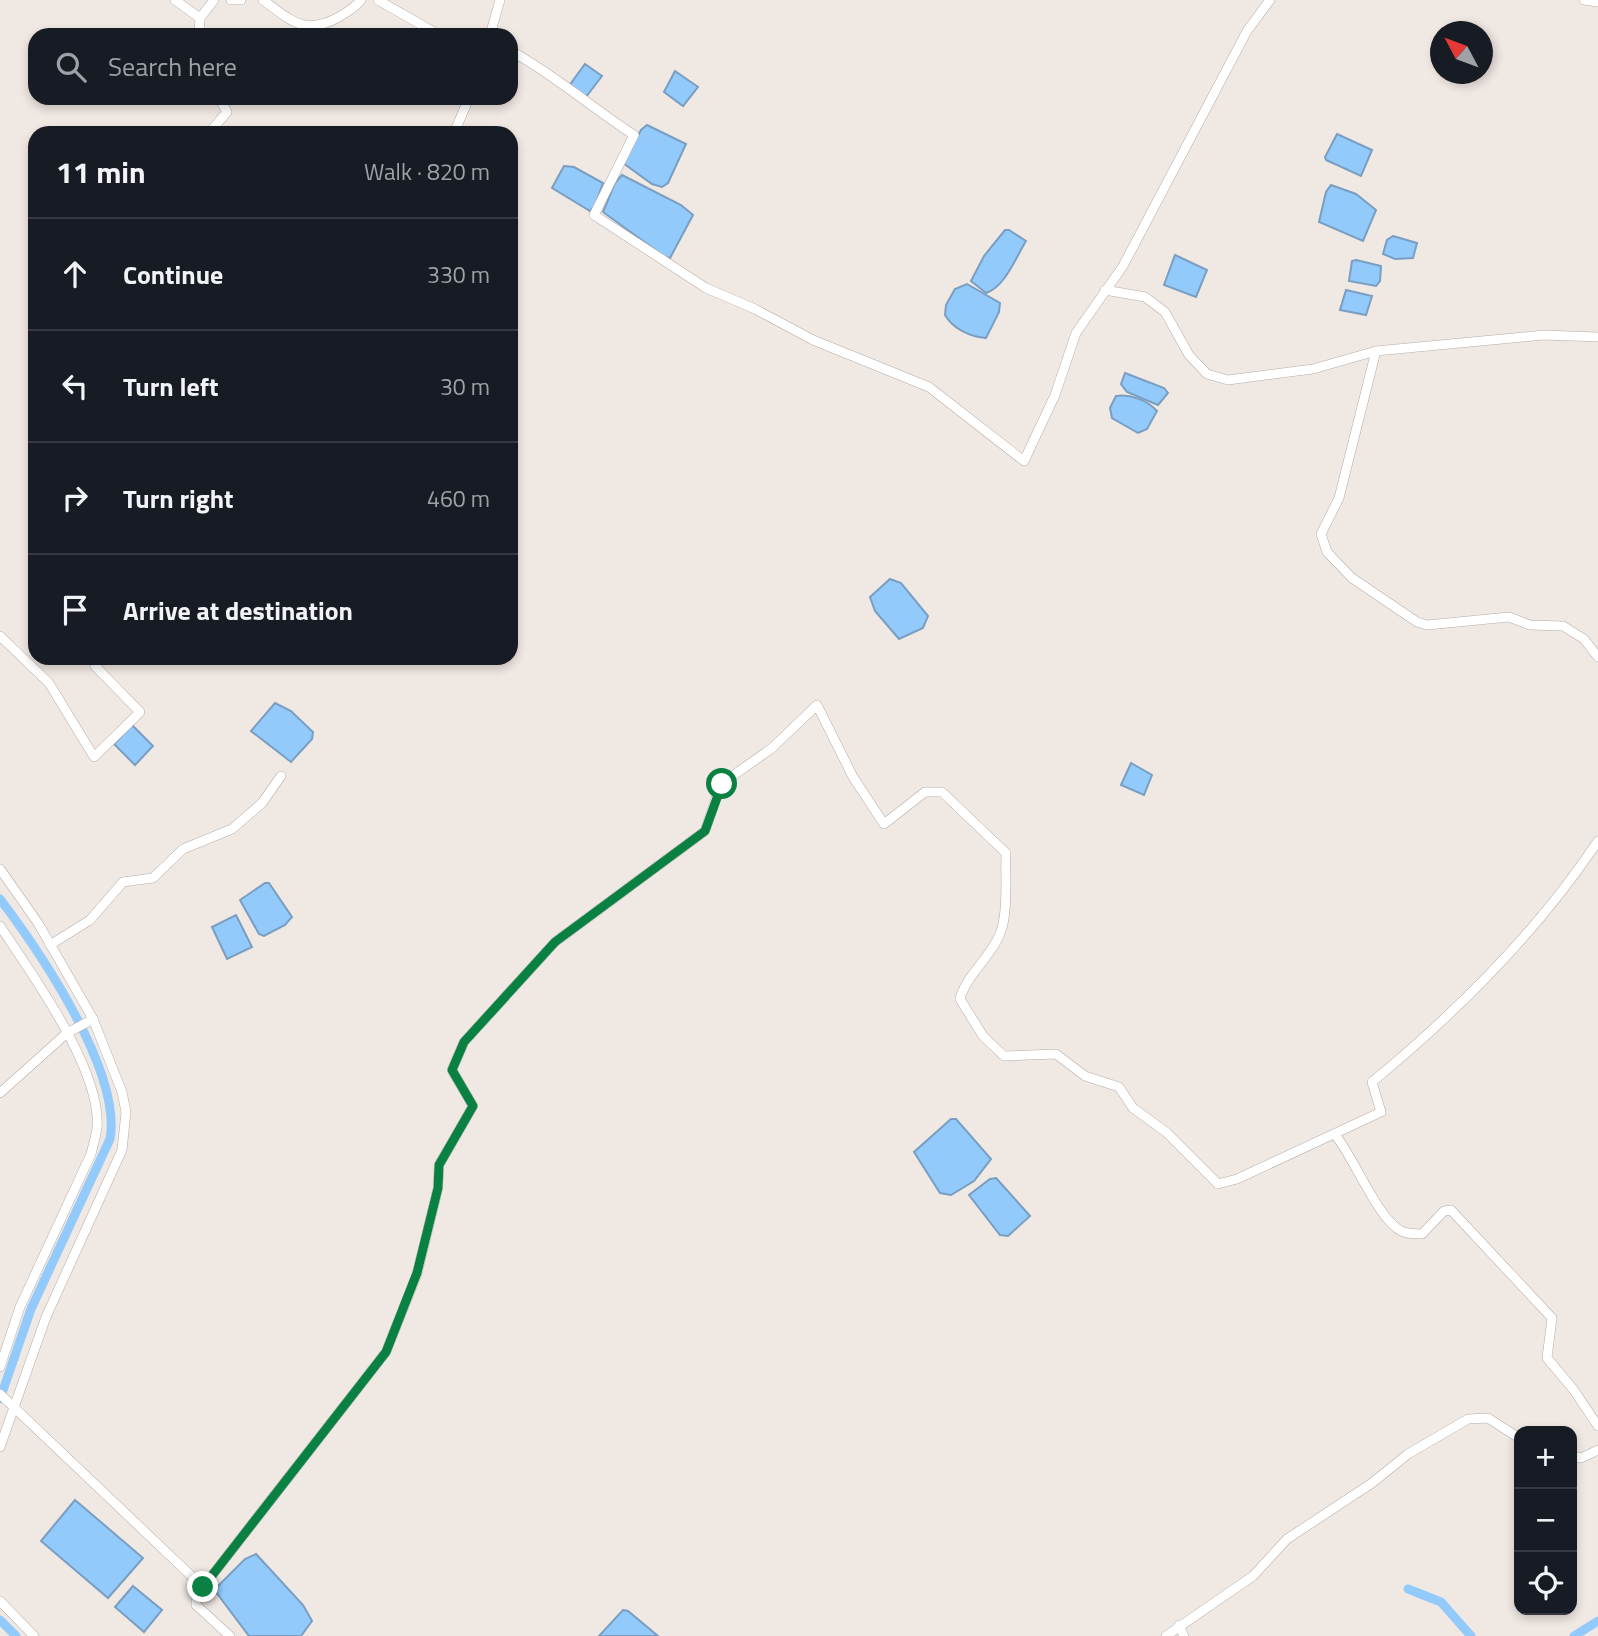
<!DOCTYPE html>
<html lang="en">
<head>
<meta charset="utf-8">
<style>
  body { margin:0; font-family:"Titillium Web",sans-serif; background:#20242c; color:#f1f3f6 }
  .controls { position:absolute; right:21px; bottom:21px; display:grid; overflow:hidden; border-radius:14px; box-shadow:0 4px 10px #0003 }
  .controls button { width:63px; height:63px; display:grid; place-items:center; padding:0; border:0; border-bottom:2px solid #363941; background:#171b24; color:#f1f3f6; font:35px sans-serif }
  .compass { position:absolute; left:1430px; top:21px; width:63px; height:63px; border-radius:50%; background:#171b24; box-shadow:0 4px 10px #0003; rotate:311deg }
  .stop { position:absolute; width:21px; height:21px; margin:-16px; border:5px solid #0b8043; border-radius:50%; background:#fff }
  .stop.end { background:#0b8043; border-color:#fff; box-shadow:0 2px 7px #0008 }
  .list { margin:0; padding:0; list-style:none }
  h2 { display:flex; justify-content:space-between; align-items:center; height:91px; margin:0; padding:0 28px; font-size:30px }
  h2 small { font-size:23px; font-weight:400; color:#9ea1a6 }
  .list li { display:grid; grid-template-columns:46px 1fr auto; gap:21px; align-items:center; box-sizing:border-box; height:112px; padding:0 28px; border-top:2px solid #363941 }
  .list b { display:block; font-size:26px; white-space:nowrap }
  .list em { font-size:23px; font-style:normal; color:#9ea1a6 }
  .icon { flex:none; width:38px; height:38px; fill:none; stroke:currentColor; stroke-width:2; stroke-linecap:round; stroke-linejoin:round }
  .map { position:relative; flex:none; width:1598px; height:1636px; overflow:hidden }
  .search { position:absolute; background:#171b24; box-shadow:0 4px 10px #0003; left:28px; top:28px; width:490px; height:77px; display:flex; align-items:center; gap:18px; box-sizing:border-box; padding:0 24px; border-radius:21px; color:#9ea1a6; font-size:26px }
  .panel { position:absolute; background:#171b24; box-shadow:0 4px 10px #0003; left:28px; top:126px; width:490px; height:539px; border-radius:21px }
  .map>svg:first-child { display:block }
  .water { fill:#93cafc; stroke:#799ec1; stroke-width:2 }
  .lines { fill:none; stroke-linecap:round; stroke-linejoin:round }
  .canal { stroke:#93cafc; stroke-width:9 }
  .minor-casing { stroke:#b4ada8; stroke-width:10 }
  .minor { stroke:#fff; stroke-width:9 }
  .route { stroke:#0b8043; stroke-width:9 }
</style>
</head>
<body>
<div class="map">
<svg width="1598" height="1636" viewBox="0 0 1598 1636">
  <rect width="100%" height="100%" fill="#f0e8e3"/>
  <g class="water">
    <polygon points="585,64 602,76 586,97 569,86"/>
    <polygon points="675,71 698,87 683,106 664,92"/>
    <polygon points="647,125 686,144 668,183 662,187 652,184 623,163 641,130"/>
    <polygon points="1337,134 1372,150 1361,176 1326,160 1325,157"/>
    <polygon points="564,166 574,167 603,183 595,206 590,211 552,188"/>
    <polygon points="622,175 681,205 693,215 670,258 665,257 603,212 615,183"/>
    <polygon points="1331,185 1356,194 1376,210 1363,241 1319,222 1326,192"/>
    <path d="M1005,230H1009L1026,241C1016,257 1005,287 986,293L971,281L984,256Z"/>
    <polygon points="1393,236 1417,243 1413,258 1395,259 1383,254 1387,240"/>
    <polygon points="1175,255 1207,270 1196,297 1164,285"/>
    <polygon points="1356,260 1381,266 1380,281 1376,286 1349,281 1352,261"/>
    <path d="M967,284L1000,303L999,312L986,338C971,337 953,329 945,315L946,305L955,289Z"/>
    <polygon points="1346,290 1372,296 1366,315 1340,310"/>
    <polygon points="1125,373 1164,388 1168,393 1158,405 1127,392 1121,384"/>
    <path d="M1116,396C1130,394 1147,400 1157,411L1147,429L1138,433L1112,418L1110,408Z"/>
    <polygon points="890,579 901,583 928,616 923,628 899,639 875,611 870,597"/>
    <polygon points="275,703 291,711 313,732 312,739 291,762 251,731"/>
    <polygon points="132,725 153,746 135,765 114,744"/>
    <polygon points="1131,763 1152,775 1144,795 1121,785"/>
    <polygon points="265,883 269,883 292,917 285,925 264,936 259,934 240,900"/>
    <polygon points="236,915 252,947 227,959 212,927"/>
    <polygon points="951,1119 956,1119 991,1159 974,1181 951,1195 940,1193 914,1152"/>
    <polygon points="996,1178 1030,1216 1008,1236 1000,1235 969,1195 990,1179"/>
    <polygon points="75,1500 143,1558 108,1598 41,1541"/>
    <polygon points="256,1554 303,1605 312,1621 301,1636 249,1636 216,1592 218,1586 245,1559"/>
    <polygon points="133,1586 162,1610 144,1632 115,1607"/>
    <polygon points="623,1610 628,1611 658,1636 599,1636"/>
  </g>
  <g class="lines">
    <g class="canal">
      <path d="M0,899C40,952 122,1072 110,1139L31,1309L0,1399"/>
      <polyline points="1408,1589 1441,1602 1471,1636"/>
      <polyline points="0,1620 16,1636"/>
      <polyline points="1574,1636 1598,1621"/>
    </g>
    <defs>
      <g id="minor">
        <polyline points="175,0 200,18 214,0"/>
        <polyline points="231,0 241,0"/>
        <path d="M263,0C292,21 304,36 339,17C348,11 354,9 361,0"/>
        <polyline points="378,0 439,35"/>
        <polyline points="1584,0 1598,2"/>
        <polyline points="199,35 200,18"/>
        <polyline points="490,35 500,0"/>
        <path d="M511,51C555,75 592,108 634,135L594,215L706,288L755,309L813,340L929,387L1024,461L1055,395L1076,333L1123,266L1247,31L1270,0"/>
        <polyline points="209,133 227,112 219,98"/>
        <polyline points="454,133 469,98"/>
        <polyline points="1105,290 1145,297 1165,312 1189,355 1207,374 1228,380 1313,369 1376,351 1544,335 1598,337"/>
        <polyline points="1376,351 1339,498 1321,534 1327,552 1352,578 1417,622 1427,625 1509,617 1530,625 1563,626 1584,639 1598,657"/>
        <polyline points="0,636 49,683 94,757 140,712 95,666 102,658"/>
        <polyline points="0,869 38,923 93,1019 122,1092 126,1112 122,1150 46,1317 0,1447"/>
        <path d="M0,926C31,973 102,1070 97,1128C96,1136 93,1146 91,1154L20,1307L0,1367"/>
        <polyline points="50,945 90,920 123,882 153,878 183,849 232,829 262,803 281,776"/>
        <polyline points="0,1093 67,1033 93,1019"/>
        <path d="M1336,1136C1354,1158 1378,1219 1401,1231C1407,1234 1415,1234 1422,1234L1444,1211L1451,1210L1552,1318L1547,1358L1573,1389L1598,1426"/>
        <path d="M0,1394L203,1587L386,1352L417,1274L438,1188L439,1165L473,1106L452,1070L464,1042L555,942L705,831L721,784L772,748L817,705L853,777L884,824L925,792H942L1006,853C1005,875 1008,902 1003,924C997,953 967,972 960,999L983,1036L1004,1056L1056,1054L1085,1076L1119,1087L1133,1108L1166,1132L1218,1184L1237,1179L1381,1112L1372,1082C1457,1012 1536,934 1598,841"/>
        <polyline points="1572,1456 1581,1458 1598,1450"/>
        <polyline points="203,1587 196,1597 196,1605 230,1636"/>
        <polyline points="0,1601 34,1636"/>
        <polyline points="1179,1625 1184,1636"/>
        <polyline points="1166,1636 1253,1576 1287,1539 1372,1483 1408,1454 1468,1419 1488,1418 1519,1438"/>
      </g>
    </defs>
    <use href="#minor" class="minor-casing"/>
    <use href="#minor" class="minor"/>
  </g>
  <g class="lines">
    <polyline class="route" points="203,1587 386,1352 417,1273 438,1188 439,1165 473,1106 452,1070 464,1042 555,942 705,831 722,784"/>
  </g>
</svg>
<div class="controls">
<button>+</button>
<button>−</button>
<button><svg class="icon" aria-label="locate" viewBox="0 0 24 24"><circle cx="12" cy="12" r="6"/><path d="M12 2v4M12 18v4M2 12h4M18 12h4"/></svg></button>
</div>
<svg class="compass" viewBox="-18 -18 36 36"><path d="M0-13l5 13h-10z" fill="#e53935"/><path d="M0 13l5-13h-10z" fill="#9ea1a6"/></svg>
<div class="stop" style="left:722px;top:784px"></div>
<div class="stop end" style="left:203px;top:1587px"></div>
<div class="search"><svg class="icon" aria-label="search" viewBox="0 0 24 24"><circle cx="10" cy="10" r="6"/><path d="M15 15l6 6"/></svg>Search here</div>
<section class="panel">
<h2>11 min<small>Walk · 820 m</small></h2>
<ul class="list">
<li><svg class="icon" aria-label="ahead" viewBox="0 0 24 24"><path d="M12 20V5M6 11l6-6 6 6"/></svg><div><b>Continue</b></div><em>330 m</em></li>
<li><svg class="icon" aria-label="left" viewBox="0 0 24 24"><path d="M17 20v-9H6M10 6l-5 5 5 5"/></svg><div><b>Turn left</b></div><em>30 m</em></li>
<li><svg class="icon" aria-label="right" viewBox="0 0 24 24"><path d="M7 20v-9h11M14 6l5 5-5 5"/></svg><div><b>Turn right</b></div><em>460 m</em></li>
<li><svg class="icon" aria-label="arrive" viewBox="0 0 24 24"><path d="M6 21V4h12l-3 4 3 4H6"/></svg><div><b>Arrive at destination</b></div></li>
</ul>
</section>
</div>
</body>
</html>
